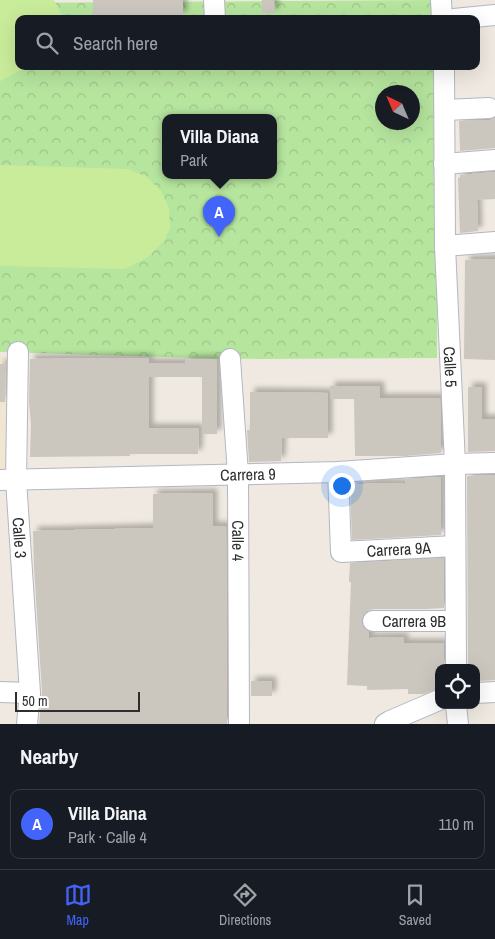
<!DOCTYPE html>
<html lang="en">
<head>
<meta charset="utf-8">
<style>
  body { margin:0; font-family:"Archivo Narrow",sans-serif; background:#242831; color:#f1f3f6 }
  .controls { position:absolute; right:15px; bottom:15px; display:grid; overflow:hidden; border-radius:10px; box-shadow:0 5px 20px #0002 }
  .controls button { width:45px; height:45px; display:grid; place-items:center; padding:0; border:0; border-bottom:1px solid #363941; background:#171b24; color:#f1f3f6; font:25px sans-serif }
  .compass { position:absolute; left:375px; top:85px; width:45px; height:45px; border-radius:50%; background:#171b24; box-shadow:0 5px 20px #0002; rotate:316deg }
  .scale { position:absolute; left:15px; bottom:12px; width:125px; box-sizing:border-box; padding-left:5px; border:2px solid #2e2e2e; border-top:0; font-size:14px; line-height:18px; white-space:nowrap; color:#2e2e2e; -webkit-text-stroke:4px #fff; paint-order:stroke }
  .you { position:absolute; left:341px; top:485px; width:18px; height:18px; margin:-12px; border:4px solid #fff; border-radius:50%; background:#1a73e8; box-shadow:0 0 0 8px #1a73e833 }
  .badge { display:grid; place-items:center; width:32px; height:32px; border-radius:50%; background:#4264fb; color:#fff; font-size:16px; font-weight:700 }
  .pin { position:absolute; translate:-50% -41px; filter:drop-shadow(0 1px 2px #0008) }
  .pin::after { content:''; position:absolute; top:26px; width:18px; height:15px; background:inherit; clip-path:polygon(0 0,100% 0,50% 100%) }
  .popup { position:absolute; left:162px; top:114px; width:115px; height:65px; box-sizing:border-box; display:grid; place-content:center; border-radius:10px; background:#171b24; filter:drop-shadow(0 1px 4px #0005); font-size:16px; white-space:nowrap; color:#9ea1a6 }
  .popup b { font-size:19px; color:#f1f3f6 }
  .popup::after { content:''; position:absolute; left:50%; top:100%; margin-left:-10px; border:10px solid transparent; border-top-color:#171b24 }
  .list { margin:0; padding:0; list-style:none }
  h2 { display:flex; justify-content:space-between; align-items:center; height:65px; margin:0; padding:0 20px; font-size:21px }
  h2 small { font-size:16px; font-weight:400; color:#9ea1a6 }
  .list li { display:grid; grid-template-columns:32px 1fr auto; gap:15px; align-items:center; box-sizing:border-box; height:70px; margin:0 10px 10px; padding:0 10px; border:1px solid #363941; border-radius:10px }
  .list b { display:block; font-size:19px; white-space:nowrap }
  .list p { margin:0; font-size:16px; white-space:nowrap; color:#9ea1a6 }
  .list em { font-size:16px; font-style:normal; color:#9ea1a6 }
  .icon { flex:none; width:28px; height:28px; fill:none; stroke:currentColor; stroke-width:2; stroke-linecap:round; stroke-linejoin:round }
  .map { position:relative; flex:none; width:495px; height:724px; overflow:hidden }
  .search { position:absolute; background:#171b24; box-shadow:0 5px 20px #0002; left:15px; right:15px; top:15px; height:55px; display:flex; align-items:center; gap:12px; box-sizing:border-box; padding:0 18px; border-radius:10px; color:#9ea1a6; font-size:19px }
  .sheet { height:145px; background:#171b24 }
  nav { display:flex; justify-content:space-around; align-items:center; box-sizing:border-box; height:70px; border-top:1px solid #363941; background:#171b24; font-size:14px; color:#9ea1a6 }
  nav a { display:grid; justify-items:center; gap:2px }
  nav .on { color:#4264fb }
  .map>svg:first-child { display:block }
  .education { fill:#f0e6d1 }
  .park { fill:url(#park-crowns); fill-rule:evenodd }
  .pitch { fill:#c9ec9a }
  .building { fill:#cbc7bf; filter:url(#shadow) }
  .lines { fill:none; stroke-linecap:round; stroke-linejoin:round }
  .minor-casing { stroke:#b4b7c1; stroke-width:22 }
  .minor { stroke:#fff; stroke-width:20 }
  .labels { text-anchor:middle; stroke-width:5; stroke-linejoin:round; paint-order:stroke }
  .street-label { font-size:16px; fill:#2e2e2e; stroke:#fff }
</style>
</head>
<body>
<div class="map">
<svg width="495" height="724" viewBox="0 0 495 724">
  <defs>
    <pattern id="park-crowns" width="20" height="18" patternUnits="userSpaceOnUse" patternTransform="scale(1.25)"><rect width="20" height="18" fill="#b6e59e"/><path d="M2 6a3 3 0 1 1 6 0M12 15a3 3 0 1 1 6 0" fill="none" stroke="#9dc588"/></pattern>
    <filter id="shadow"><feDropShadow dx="4.5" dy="-4.5" stdDeviation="2.5" flood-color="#0004"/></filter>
  </defs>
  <rect width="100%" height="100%" fill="#efe9e1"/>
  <polygon class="education" points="0,357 13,358 10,476 0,475"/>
  <path class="park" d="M438,0V19H19V66H438L437,358L230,359L0,352V3ZM382,92H412V122H382ZM165,118H273V176H165Z"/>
  <g class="pitch">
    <polygon points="0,0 54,0 64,19 19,19 19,66 29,66 0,81"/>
    <polygon points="0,165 128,169 147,177 161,191 169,208 170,228 164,241 148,257 125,269 0,266"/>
  </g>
  <g class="building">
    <polygon points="93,0 183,0 183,16 93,19"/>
    <polygon points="262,0 274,0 275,13 262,13"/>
    <polygon points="495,118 495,148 460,151 459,121 490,120"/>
    <polygon points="495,172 495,199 477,200 478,231 460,233 458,178 460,178 460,175"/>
    <polygon points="495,259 495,360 464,359 465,260"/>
    <polygon points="149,358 149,363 185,363 185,360 217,359 217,434 202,434 202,377 149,377 149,428 199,428 198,454 130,454 130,456 30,457 31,424 29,402 30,359"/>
    <polygon points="0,364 6,364 5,402 0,402"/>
    <polygon points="330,386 380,386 380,398 440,398 441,453 405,456 355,456 354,399 330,399"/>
    <polygon points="468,387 482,387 482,419 495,419 495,451 468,452"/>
    <polygon points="250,392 328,393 328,438 282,438 281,461 249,462 247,430 250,430"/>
    <polygon points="495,475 495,680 476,681 476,668 468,668 467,476"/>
    <polygon points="441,477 441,535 352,540 350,485 378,483 406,484 405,479"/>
    <polygon points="213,493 213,526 226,526 227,724 39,724 42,692 34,568 33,531 153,528 153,494"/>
    <polygon points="444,558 444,608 426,609 373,609 367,611 363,616 361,621 363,627 369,632 369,638 404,637 404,643 444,643 444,666 437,666 437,689 424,694 408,694 408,689 367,690 367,686 347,685 351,582 349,582 350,563"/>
    <rect x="251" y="681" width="21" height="15"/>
  </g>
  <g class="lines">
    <defs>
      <g id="minor">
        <polyline points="214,0 215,19"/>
        <polyline points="441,0 442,19"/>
        <polyline points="454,19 495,15"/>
        <path id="s1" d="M444,66L445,246L455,464L456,668"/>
        <polyline points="445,110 489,108"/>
        <polyline points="444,164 495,160"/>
        <polyline points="445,246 495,242"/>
        <path id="s2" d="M18,352L16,480L30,693L27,724"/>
        <path id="s3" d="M230,359L238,474L239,724"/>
        <path id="s4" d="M338,472L341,552L455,546"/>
        <path id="s5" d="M0,480L338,472L455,464L495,463"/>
        <path id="s6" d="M373,621H455"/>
        <polyline points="0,692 30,693"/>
        <polyline points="476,693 495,692"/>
        <polyline points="456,705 458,724"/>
        <polyline points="385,724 390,721 439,700"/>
      </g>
    </defs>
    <use href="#minor" class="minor-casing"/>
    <use href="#minor" class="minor"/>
  </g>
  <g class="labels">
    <g class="street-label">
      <text dy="6" stroke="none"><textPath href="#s1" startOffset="301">Calle 5</textPath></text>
      <text dy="6" stroke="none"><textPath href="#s5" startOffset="248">Carrera 9</textPath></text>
      <text dy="6" stroke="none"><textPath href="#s2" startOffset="186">Calle 3</textPath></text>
      <text dy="6" stroke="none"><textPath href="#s3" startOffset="182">Calle 4</textPath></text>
      <text dy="6" stroke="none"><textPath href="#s4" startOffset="138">Carrera 9A</textPath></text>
      <text dy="6" stroke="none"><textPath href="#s6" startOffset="41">Carrera 9B</textPath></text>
    </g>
  </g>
</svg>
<div class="controls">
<button><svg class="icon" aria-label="locate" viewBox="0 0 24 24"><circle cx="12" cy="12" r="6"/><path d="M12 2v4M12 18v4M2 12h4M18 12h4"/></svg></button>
</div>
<svg class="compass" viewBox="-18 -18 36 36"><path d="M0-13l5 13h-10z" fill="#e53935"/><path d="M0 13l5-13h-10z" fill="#9ea1a6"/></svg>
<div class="scale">50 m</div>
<div class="you"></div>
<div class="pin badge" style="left:219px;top:237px">A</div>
<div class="popup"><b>Villa Diana</b>Park</div>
<div class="search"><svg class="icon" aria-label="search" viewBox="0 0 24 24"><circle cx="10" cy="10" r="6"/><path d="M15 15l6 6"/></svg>Search here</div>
</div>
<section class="sheet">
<h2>Nearby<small></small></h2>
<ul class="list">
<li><span class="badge">A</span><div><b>Villa Diana</b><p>Park · Calle 4</p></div><em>110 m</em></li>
</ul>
</section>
<nav>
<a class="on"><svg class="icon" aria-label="map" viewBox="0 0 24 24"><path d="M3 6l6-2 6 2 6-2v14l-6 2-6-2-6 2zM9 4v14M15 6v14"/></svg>Map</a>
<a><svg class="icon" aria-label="directions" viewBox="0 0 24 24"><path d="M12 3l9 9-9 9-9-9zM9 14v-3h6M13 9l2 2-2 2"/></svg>Directions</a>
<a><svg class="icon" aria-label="saved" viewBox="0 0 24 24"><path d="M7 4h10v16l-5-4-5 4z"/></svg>Saved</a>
</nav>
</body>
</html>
